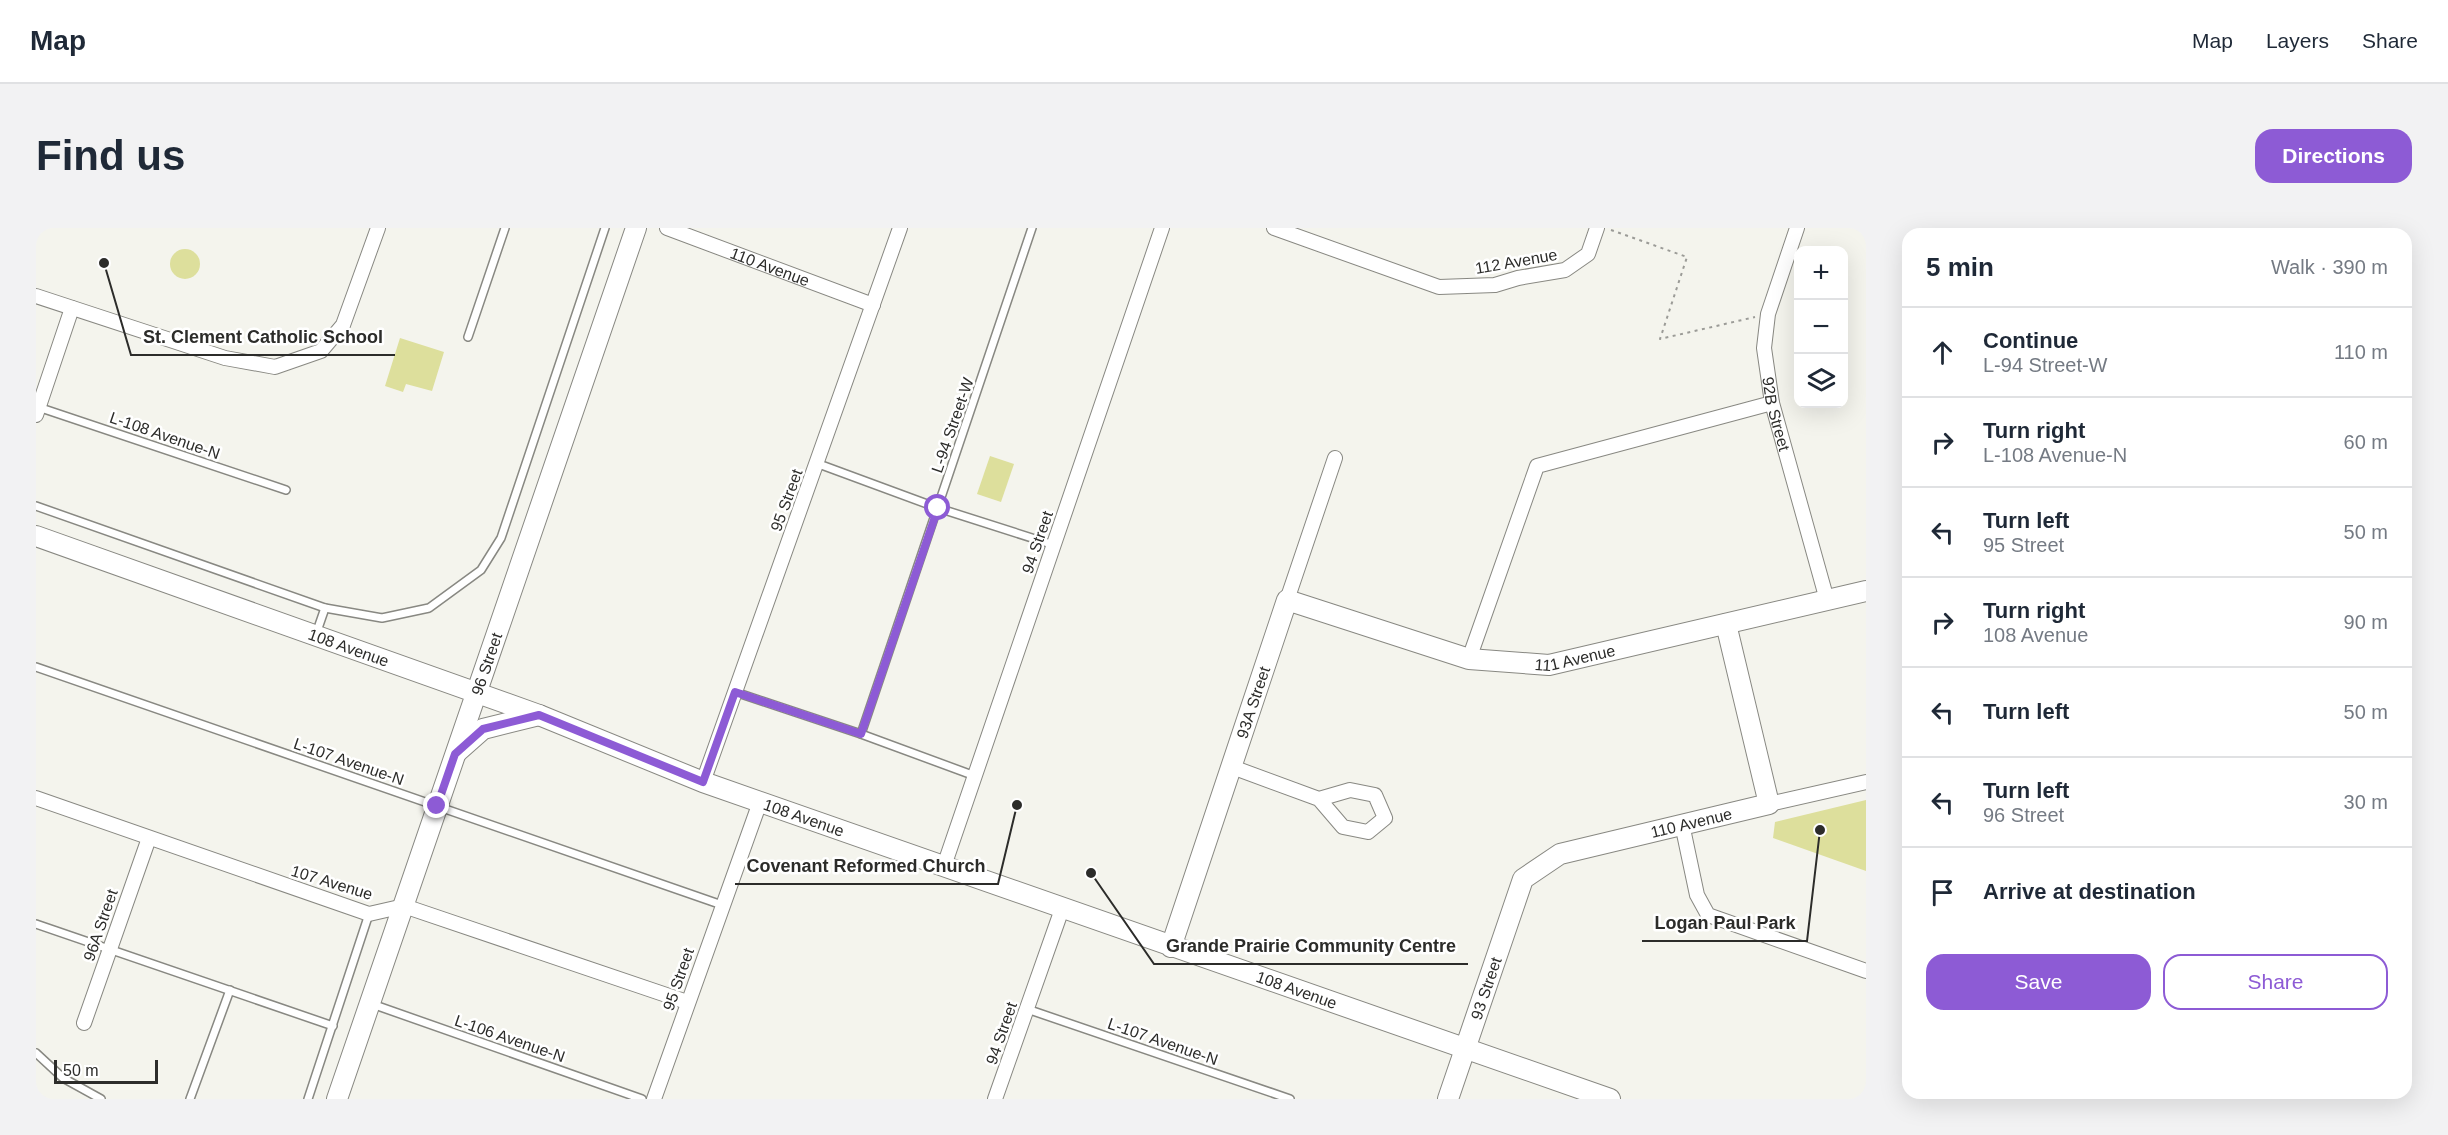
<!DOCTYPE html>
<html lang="en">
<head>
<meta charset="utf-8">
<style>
  body { margin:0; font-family:Arial,sans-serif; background:#f2f2f3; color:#1f2937 }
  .controls { position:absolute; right:18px; top:18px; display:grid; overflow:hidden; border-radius:12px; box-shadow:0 6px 24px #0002 }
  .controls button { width:54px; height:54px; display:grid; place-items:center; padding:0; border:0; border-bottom:2px solid #e0e1e3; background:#fff; color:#1f2937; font:30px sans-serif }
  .scale { position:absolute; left:18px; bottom:15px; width:104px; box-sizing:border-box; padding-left:6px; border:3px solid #2c2c2a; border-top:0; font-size:16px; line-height:21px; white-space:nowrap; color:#2c2c2a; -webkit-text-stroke:4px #fff; paint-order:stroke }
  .stop { position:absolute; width:18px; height:18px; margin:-14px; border:4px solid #8d5bd5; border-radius:50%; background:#fff }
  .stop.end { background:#8d5bd5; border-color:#fff; box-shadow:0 2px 6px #0008 }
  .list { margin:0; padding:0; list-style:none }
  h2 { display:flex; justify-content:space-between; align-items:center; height:78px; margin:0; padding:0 24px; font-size:26px }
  h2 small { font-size:20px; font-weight:400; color:#747a83 }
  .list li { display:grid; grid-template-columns:39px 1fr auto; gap:18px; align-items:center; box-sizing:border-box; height:90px; padding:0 24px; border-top:2px solid #e0e1e3 }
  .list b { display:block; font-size:22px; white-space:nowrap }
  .list p { margin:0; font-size:20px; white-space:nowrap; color:#747a83 }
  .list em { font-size:20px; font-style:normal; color:#747a83 }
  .actions { display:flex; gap:12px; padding:18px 24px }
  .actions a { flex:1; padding:14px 0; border:2px solid #8d5bd5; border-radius:18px; text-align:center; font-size:21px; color:#8d5bd5 }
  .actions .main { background:#8d5bd5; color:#fff }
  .icon { flex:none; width:33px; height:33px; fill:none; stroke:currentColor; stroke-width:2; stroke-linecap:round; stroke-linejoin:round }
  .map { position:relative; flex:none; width:1830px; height:871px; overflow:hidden; border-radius:18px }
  header { display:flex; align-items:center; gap:36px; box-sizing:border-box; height:84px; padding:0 30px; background:#fff; border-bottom:2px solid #e0e1e3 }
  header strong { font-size:28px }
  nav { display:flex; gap:33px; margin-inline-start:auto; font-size:21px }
  .intro { display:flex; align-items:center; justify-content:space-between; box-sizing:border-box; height:144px; padding:0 36px }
  h1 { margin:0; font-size:42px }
  .button { padding:15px 27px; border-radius:18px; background:#8d5bd5; color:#fff; font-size:21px; font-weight:700 }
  main { display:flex; gap:36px; padding:0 36px }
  aside { flex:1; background:#fff; border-radius:18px; box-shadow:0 6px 24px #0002 }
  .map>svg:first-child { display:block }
  .green { fill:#dddf9c }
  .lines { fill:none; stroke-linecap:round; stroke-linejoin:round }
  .lane-casing { stroke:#888882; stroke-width:10 }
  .street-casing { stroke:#888882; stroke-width:16 }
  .secondary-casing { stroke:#888882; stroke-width:22 }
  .path { stroke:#9b9b97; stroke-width:2; stroke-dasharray:3 4.5; stroke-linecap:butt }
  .lane { stroke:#fff; stroke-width:7 }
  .street { stroke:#fff; stroke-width:14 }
  .secondary { stroke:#fff; stroke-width:20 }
  .route { stroke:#8d5bd5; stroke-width:8 }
  .labels { text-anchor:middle; stroke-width:5; stroke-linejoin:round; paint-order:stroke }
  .street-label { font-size:16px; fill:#2c2c2a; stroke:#fff }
  .leader { fill:none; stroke:#2c2c2a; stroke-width:2 }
  .callout-dot { fill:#2c2c2a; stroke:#fff; stroke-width:2 }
  .callout-label { font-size:18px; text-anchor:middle; font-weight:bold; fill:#2c2c2a; stroke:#fff; stroke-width:5; stroke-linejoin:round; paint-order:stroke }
</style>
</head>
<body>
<header>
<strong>Map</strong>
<nav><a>Map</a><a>Layers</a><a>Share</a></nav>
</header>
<div class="intro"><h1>Find us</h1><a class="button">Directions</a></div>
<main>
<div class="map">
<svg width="1830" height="871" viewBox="0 0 1830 871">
  <rect width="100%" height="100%" fill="#f4f4ed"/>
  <g class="green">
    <circle cx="149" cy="36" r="15"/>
    <polygon points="364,110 408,124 396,163 370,156 367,164 349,158"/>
    <polygon points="954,228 978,236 965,274 941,266"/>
    <polygon points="1830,572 1830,643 1737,610 1739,594"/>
  </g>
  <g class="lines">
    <defs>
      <g id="lane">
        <polyline points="432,109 469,0"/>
        <polyline points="2,179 250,262"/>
        <polyline points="780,235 902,280 1018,317"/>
        <polyline points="0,278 289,380 346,390 393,380 445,342 465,310 569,0"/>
        <polyline points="280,406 289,380"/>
        <polyline points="0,439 686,677"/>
        <polyline points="699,464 825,506 939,548"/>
        <polyline points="825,506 996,0"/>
        <polyline points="0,696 297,798"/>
        <polyline points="336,776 606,871"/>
        <polyline points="991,781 1254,871"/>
        <polyline points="0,825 27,850 65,871"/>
        <polyline points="154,871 194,762"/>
        <polyline points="272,871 333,686"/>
      </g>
      <g id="street">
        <path id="s1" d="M631,0L837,77"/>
        <polyline points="1238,0 1403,59 1459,57 1482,50 1529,42 1552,26 1561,0"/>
        <path id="s2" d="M1761,0L1732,86L1728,120L1736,175L1791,372"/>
        <polyline points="0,68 189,130 239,139 285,123 307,97 342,0"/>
        <polyline points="0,187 36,80"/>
        <polyline points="1251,372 1299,230"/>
        <polyline points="1433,431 1501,238 1736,175"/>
        <polyline points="1196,539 1283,571 1307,599 1332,604 1349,590 1339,567 1314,562 1283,571"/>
        <polyline points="667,554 864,0"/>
        <polyline points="0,570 333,686 368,678 651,774"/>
        <polyline points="1733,576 1830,554"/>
        <polyline points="1646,596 1661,667 1672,687 1830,743"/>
        <polyline points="908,638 1126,0"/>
        <polyline points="48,795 113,610"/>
        <polyline points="618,871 724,574"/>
        <polyline points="959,871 1026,681"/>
      </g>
      <g id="secondary">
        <path id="s3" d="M0,308L503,487L667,554L1574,871"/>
        <polyline points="421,524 447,501 503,487"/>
        <path id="s4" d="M1135,719L1251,372L1433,431L1513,437L1830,363"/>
        <path id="s5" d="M301,871L600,0"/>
        <path id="s6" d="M1412,871L1487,651L1524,626L1733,576L1690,396"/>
      </g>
    </defs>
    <use href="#lane" class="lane-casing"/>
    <use href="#street" class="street-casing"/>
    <use href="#secondary" class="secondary-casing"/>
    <polyline class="path" points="1575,2 1651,29 1624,111 1719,89"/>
    <use href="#lane" class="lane"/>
    <use href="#street" class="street"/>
    <use href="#secondary" class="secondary"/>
  </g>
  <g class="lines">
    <polyline class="route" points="401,578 419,526 447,501 503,487 667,554 699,464 825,506 902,280"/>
  </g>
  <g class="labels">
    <g class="street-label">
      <text transform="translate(1480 33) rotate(-10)" y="6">112 Avenue</text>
      <text dy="6" stroke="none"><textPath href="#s1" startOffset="110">110 Avenue</textPath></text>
      <text dy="6" stroke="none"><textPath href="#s2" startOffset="192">92B Street</textPath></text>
      <text transform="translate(916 197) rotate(-71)" y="6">L-94 Street-W</text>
      <text transform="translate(129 207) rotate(19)" y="6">L-108 Avenue-N</text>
      <text transform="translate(750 272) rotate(-70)" y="6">95 Street</text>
      <text transform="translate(1001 314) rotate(-71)" y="6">94 Street</text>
      <text dy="6" stroke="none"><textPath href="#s3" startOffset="332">108 Avenue</textPath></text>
      <text dy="6" stroke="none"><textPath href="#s4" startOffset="664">111 Avenue</textPath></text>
      <text dy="6" stroke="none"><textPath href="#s5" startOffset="460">96 Street</textPath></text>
      <text dy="6" stroke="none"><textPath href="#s4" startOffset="258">93A Street</textPath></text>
      <text transform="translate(313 533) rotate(19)" y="6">L-107 Avenue-N</text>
      <text dy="6" stroke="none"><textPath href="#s3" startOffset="818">108 Avenue</textPath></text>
      <text dy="6" stroke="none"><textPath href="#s6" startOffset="412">110 Avenue</textPath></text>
      <text transform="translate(296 654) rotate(17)" y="6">107 Avenue</text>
      <text transform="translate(64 697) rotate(-71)" y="6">96A Street</text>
      <text transform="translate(642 751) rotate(-71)" y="6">95 Street</text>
      <text dy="6" stroke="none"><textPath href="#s6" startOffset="117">93 Street</textPath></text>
      <text dy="6" stroke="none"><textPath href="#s3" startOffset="1340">108 Avenue</textPath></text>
      <text transform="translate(965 805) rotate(-71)" y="6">94 Street</text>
      <text transform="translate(474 810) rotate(19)" y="6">L-106 Avenue-N</text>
      <text transform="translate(1127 813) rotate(19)" y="6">L-107 Avenue-N</text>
    </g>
  </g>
  <path class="leader" d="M68 35L95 127H359M981 577L962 656H699M1784 602L1771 713H1606M1055 645L1118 736H1432"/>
  <g class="callout-dot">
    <circle cx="68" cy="35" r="6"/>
    <circle cx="981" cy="577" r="6"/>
    <circle cx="1784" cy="602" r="6"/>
    <circle cx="1055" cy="645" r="6"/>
  </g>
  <g class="callout-label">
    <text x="227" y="115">St. Clement Catholic School</text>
    <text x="830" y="644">Covenant Reformed Church</text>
    <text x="1689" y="701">Logan Paul Park</text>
    <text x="1275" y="724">Grande Prairie Community Centre</text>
  </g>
</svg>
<div class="controls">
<button>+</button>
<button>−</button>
<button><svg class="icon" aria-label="layers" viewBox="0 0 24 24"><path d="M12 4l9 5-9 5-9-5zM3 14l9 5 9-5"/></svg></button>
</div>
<div class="scale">50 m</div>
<div class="stop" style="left:902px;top:280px"></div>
<div class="stop end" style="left:401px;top:578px"></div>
</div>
<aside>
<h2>5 min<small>Walk · 390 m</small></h2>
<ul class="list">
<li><svg class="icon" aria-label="ahead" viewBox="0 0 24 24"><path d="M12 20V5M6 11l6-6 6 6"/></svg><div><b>Continue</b><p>L-94 Street-W</p></div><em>110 m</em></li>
<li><svg class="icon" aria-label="right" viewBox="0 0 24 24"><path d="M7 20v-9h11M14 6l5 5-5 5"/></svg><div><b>Turn right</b><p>L-108 Avenue-N</p></div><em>60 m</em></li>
<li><svg class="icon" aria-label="left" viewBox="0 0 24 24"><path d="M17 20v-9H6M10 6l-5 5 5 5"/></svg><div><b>Turn left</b><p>95 Street</p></div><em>50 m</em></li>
<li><svg class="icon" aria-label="right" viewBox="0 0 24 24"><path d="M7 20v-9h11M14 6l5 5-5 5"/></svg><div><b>Turn right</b><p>108 Avenue</p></div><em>90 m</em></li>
<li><svg class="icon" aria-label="left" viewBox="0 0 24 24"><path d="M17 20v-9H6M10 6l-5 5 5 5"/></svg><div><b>Turn left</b></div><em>50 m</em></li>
<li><svg class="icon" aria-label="left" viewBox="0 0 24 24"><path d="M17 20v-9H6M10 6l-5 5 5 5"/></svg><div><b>Turn left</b><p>96 Street</p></div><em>30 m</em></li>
<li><svg class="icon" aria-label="arrive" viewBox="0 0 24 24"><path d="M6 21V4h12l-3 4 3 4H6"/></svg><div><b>Arrive at destination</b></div></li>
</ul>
<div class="actions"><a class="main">Save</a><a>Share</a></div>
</aside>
</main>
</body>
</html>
